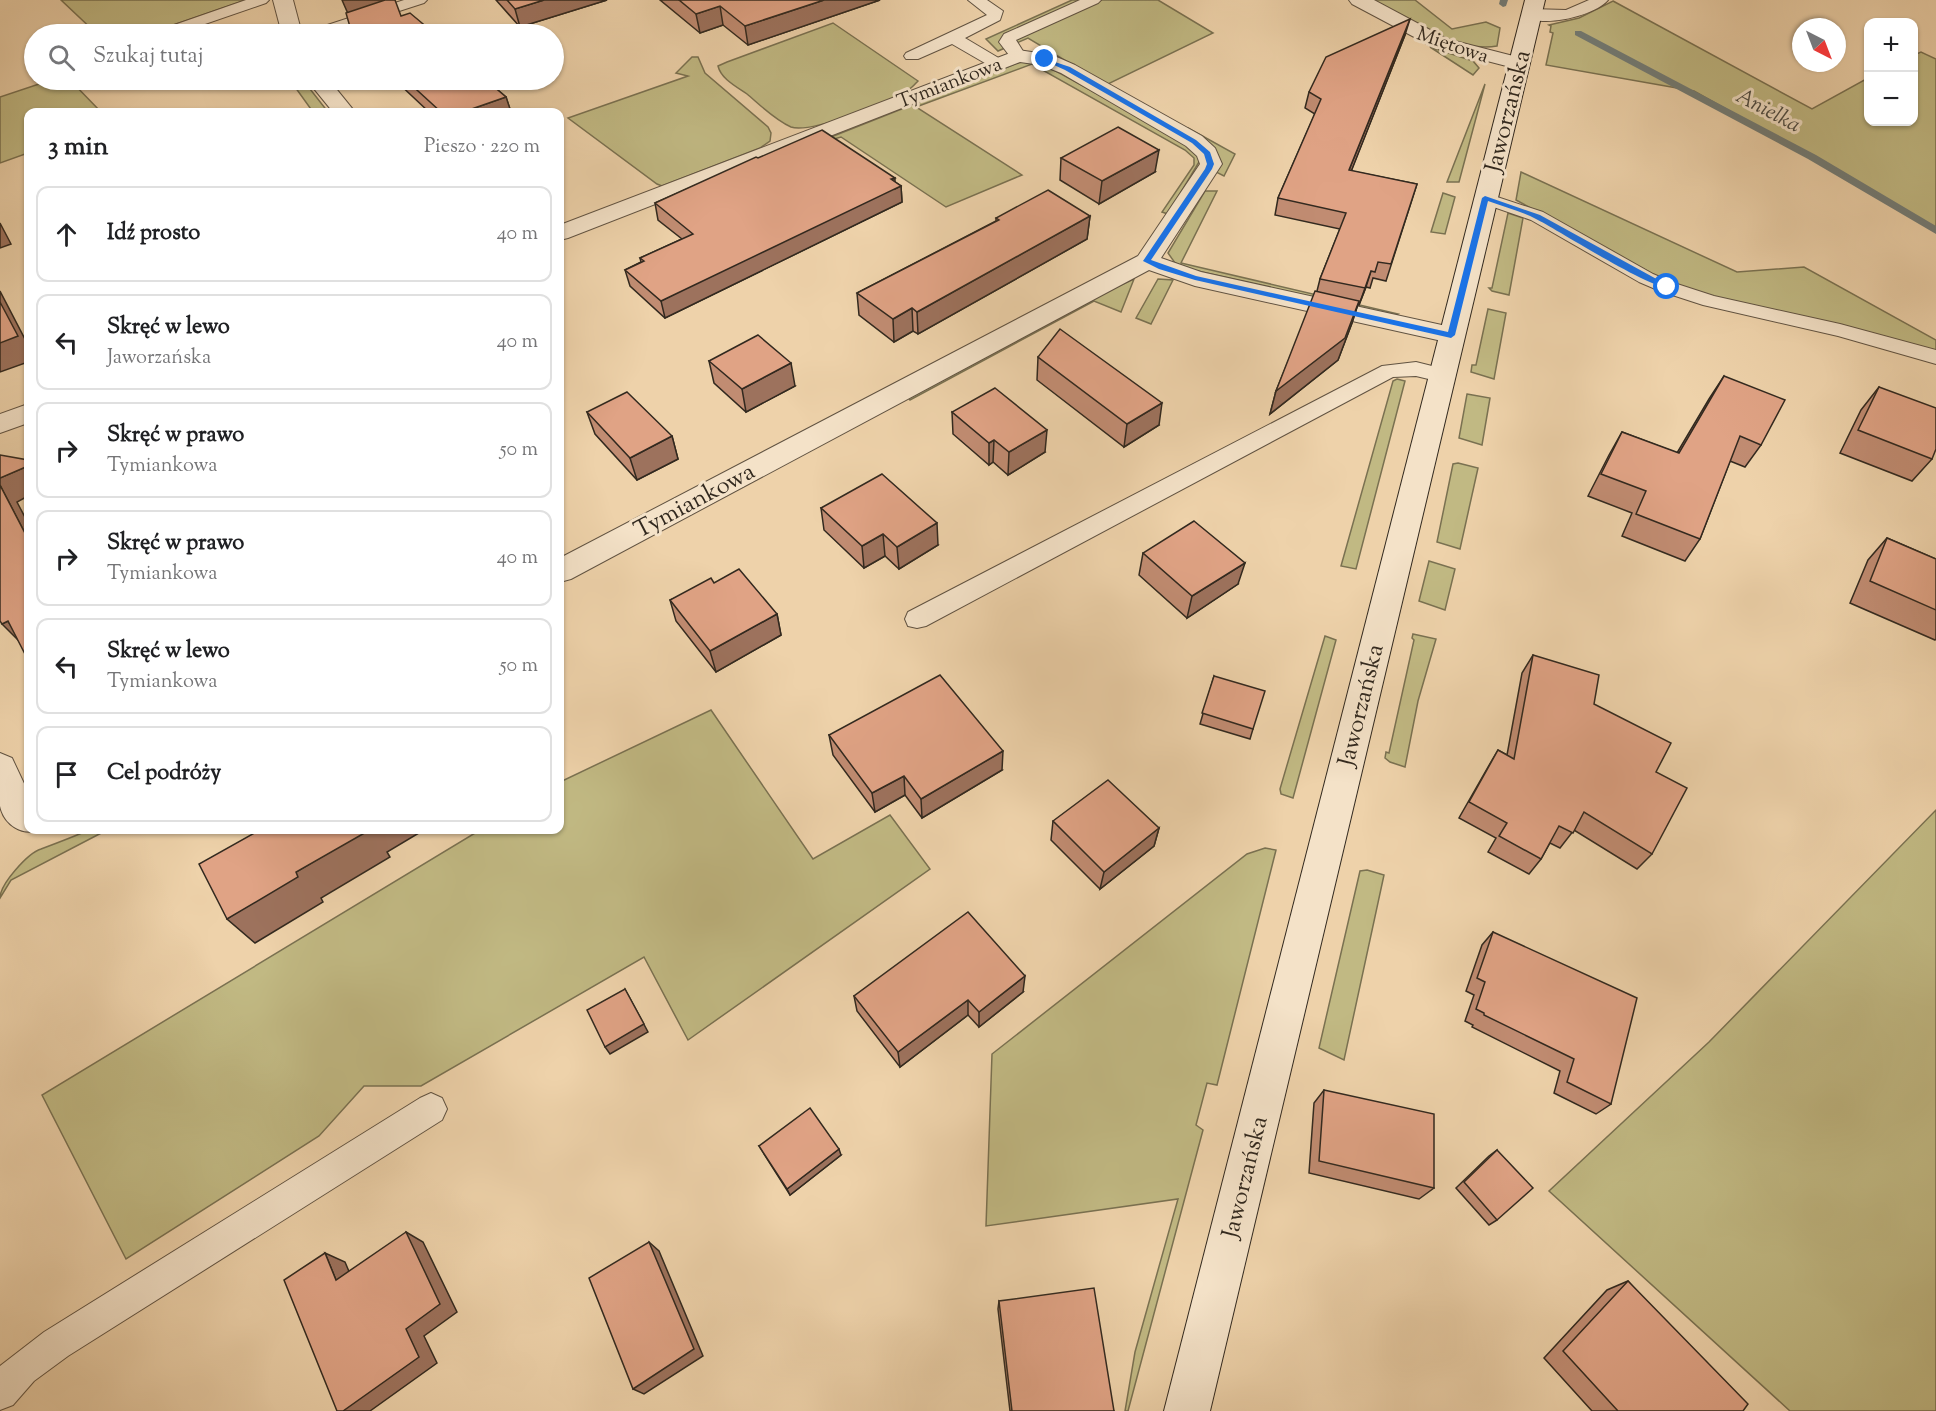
<!DOCTYPE html>
<html lang="pl">
<head>
<meta charset="utf-8">
<style>
  body { margin:0; font-family:"Sorts Mill Goudy",serif; background:#f2f2f2; color:#202124 }
  .controls { position:absolute; right:18px; top:18px; display:grid; overflow:hidden; border-radius:12px; box-shadow:0 2px 4px #0004 }
  .controls button { width:54px; height:54px; display:grid; place-items:center; padding:0; border:0; border-bottom:2px solid #e0e0e0; background:#fff; color:#202124; font:30px sans-serif }
  .compass { position:absolute; left:1792px; top:18px; width:54px; height:54px; border-radius:50%; background:#fff; box-shadow:0 2px 4px #0004; rotate:138deg }
  .stop { position:absolute; width:18px; height:18px; margin:-14px; border:4px solid #1a73e8; border-radius:50%; background:#fff }
  .stop.end { background:#1a73e8; border-color:#fff; box-shadow:0 2px 6px #0008 }
  .list { margin:0; padding:0; list-style:none }
  h2 { display:flex; justify-content:space-between; align-items:center; height:78px; margin:0; padding:0 24px; font-size:26px }
  h2 small { font-size:20px; font-weight:400; color:#757577 }
  .list li { display:grid; grid-template-columns:39px 1fr auto; gap:18px; align-items:center; box-sizing:border-box; height:96px; margin:0 12px 12px; padding:0 12px; border:2px solid #e0e0e0; border-radius:12px }
  .list b { display:block; font-size:22px; white-space:nowrap }
  .list p { margin:0; font-size:20px; white-space:nowrap; color:#757577 }
  .list em { font-size:20px; font-style:normal; color:#757577 }
  .icon { flex:none; width:33px; height:33px; fill:none; stroke:currentColor; stroke-width:2; stroke-linecap:round; stroke-linejoin:round }
  .map { position:relative; flex:none; width:1936px; height:1411px; overflow:hidden }
  .search { position:absolute; background:#fff; box-shadow:0 2px 4px #0004; left:24px; top:24px; width:540px; height:66px; display:flex; align-items:center; gap:15px; box-sizing:border-box; padding:0 21px; border-radius:33px; color:#757577; font-size:22px }
  .panel { position:absolute; background:#fff; box-shadow:0 2px 4px #0004; left:24px; top:108px; width:540px; height:726px; border-radius:12px }
  .map>svg:first-child { display:block }
  .green { fill:#c1b983; stroke:#7a7151; stroke-width:1.5 }
  .lines { fill:none; stroke-linecap:round; stroke-linejoin:round }
  .stream { fill:#737d78; fill-rule:evenodd }
  .lane-casing { stroke:#615342; stroke-width:2 }
  .street-casing { stroke:#615342; stroke-width:2 }
  .secondary-casing { stroke:#32291f; stroke-width:2 }
  .lane { fill:#f4e2c8; fill-rule:evenodd }
  .street { fill:#f4e2c8; fill-rule:evenodd }
  .secondary { fill:#f4e2c8; fill-rule:evenodd }
  .wall { fill:#c18c72; stroke:#32291f; stroke-width:1.5 }
  .shaded-wall { fill:#9d725d; stroke:#32291f; stroke-width:1.5 }
  .building { fill:#e0a385; stroke:#32291f; stroke-width:1.5 }
  .route { fill:#1a73e8 }
  .labels { text-anchor:middle; stroke-width:6; stroke-linejoin:round; paint-order:stroke }
  .far-street-label { font-size:20px; fill:#32291f; stroke:#f4e2c8 }
  .far-water-label { font-size:22px; font-style:italic; fill:#4d4c44; stroke:#f4e2c8 }
  .street-label { font-size:24px; fill:#32291f; stroke:#f4e2c8 }
</style>
</head>
<body>
<div class="map">
<svg width="1936" height="1411" viewBox="0 0 1936 1411">
  <rect width="100%" height="100%" fill="#eed2aa"/>
  <filter id="stains"><feTurbulence type="fractalNoise" baseFrequency=".00333" numOctaves="4"/><feColorMatrix values="0 0 0 0 .2 0 0 0 0 .09 0 0 0 0 .02 0 0 0 .5 -.17"/></filter>
  <radialGradient id="worn" r=".72"><stop offset=".6" stop-color="#630" stop-opacity="0"/><stop offset="1" stop-color="#630" stop-opacity=".3"/></radialGradient>
  <g class="green">
    <polygon points="61,0 246,0 147,34 97,34"/>
    <polygon points="1072,0 1158,0 1213,33 1106,85 1028,38 998,51 986,39"/>
    <path d="M1369,0H1415L1452,29L1486,22L1500,28L1497,46C1455,53 1406,19 1369,0Z"/>
    <polygon points="1613,1 1812,109 1868,78 1868,122 1914,122 1914,55 1921,52 1936,59 1936,228 1694,91 1546,65 1553,33 1550,32 1551,26 1549,25 1579,18"/>
    <path d="M833,23L918,81C915,84 912,88 908,90C891,102 810,134 791,127C775,120 760,105 747,94C737,87 721,79 718,66L727,62Z"/>
    <polygon points="1430,47 1473,61 1479,68 1473,75"/>
    <polygon points="692,57 698,57 705,73 768,127 771,133 770,141 760,148 662,186 657,184 568,118 688,76 676,73"/>
    <polygon points="1023,61 1045,65 1123,108 1187,145 1198,156 1199,162 1168,214 1162,212 1194,165 1194,158 1185,150 1032,64 916,107 1022,175 946,207 841,137 834,139 831,137"/>
    <polygon points="51,80 70,80 101,112 28,112 28,153 0,163 0,97"/>
    <polygon points="290,80 303,80 328,112 313,112"/>
    <polygon points="1485,84 1459,182 1447,182"/>
    <polygon points="1188,128 1235,154 1224,176 1216,172 1186,130"/>
    <polygon points="1521,172 1737,272 1804,267 1936,340 1936,352 1712,296 1664,280 1516,200"/>
    <polygon points="1205,191 1217,191 1181,263 1398,314 1394,316 1189,269 1175,263 1168,253"/>
    <polygon points="1443,193 1455,197 1445,234 1431,232"/>
    <polygon points="1508,213 1523,218 1509,295 1492,291 1489,288 1492,288"/>
    <polygon points="1134,279 1121,312 1094,301 910,400 908,397 1077,305"/>
    <polygon points="1158,279 1173,280 1151,324 1136,318"/>
    <polygon points="1488,309 1506,313 1494,379 1471,372 1472,365 1476,365"/>
    <polygon points="1397,379 1405,381 1356,569 1341,566 1393,381"/>
    <polygon points="1467,394 1490,398 1482,445 1459,438"/>
    <polygon points="1458,463 1478,468 1460,549 1437,542 1453,464"/>
    <polygon points="1429,561 1455,569 1445,610 1419,601"/>
    <polygon points="1413,634 1436,639 1418,701 1405,767 1390,762 1385,758 1386,752 1389,753 1414,640 1412,638"/>
    <polygon points="1325,636 1336,640 1293,798 1281,794 1280,789"/>
    <polygon points="711,710 813,859 890,815 930,869 688,1040 644,957 421,1086 364,1086 319,1136 126,1259 42,1095 480,830 560,830 560,782"/>
    <polygon points="1936,810 1936,1411 1790,1411 1549,1191 1709,1042"/>
    <path d="M89,830H107L11,880L0,898C0,884 28,853 41,849C57,843 73,837 89,830Z"/>
    <polygon points="1265,848 1276,850 1217,1085 1207,1083 1196,1125 1203,1130 1128,1411 1125,1411 1135,1352 1178,1199 986,1226 992,1054 1247,854"/>
    <polygon points="1367,870 1384,875 1344,1060 1319,1048 1360,871"/>
  </g>
  <g class="lines">
    <g class="stream">
      <polygon points="1500,0 1508,0 1506,6 1503,7 1499,4"/>
      <polygon points="1575,31 1581,31 1816,155 1936,226 1936,234 1808,159 1575,35"/>
    </g>
    <defs>
      <g id="lane">
        <polygon points="246,0 269,0 266,3 176,34 154,34 157,31"/>
        <polygon points="404,0 427,0 424,3 328,34 306,34 309,31"/>
        <polygon points="968,0 987,0 1003,11 1000,20 965,38 1002,60 1004,63 1002,66 990,66 952,44 918,59 906,59 904,56 906,53 987,15"/>
        <polygon points="1080,0 1101,0 1098,3 1016,40 1026,56 1024,59 1012,59 999,42 1004,34"/>
        <path d="M1589,0H1608C1595,16 1537,30 1522,14L1530,9L1566,10Z"/>
        <polygon points="1485,193 1543,212 1653,274 1674,283 1714,296 1840,324 1936,350 1936,364 1838,336 1703,305 1660,291 1639,282 1531,220 1479,202 1476,198 1479,194"/>
        <polygon points="1416,362 1448,370 1451,375 1448,380 1441,382 1416,376 1393,377 926,626 917,628 908,626 905,619 908,612 1382,366"/>
        <polygon points="431,1093 442,1098 447,1109 442,1120 68,1356 34,1381 13,1405 0,1410 0,1366 44,1332 420,1098"/>
      </g>
      <g id="street">
        <polygon points="273,0 293,0 302,34 282,34"/>
        <polygon points="1349,0 1374,0 1447,39 1525,59 1528,63 1525,67 1518,69 1433,47 1352,4"/>
        <polygon points="1018,50 1052,55 1075,65 1202,136 1215,148 1222,164 1161,258 1201,272 1460,329 1464,335 1460,341 1451,343 1195,286 1149,270 571,579 560,582 560,558 1138,256 1200,164 1197,156 1186,146 1061,73 1041,65 1020,62 568,238 560,240 560,225"/>
        <polygon points="307,80 329,80 355,112 333,112"/>
        <polygon points="28,404 28,423 0,433 0,414"/>
        <path d="M0,753L12,758L28,792V830H39C22,836 4,825 0,806C0,790 0,770 0,753Z"/>
      </g>
      <polygon id="secondary" points="1525,0 1545,0 1210,1411 1164,1411"/>
    </defs>
    <use href="#lane" class="lane-casing"/>
    <use href="#street" class="street-casing"/>
    <use href="#secondary" class="secondary-casing"/>
    <use href="#lane" class="lane"/>
    <use href="#street" class="street"/>
    <use href="#secondary" class="secondary"/>
  </g>
  <g class="wall">
    <polygon points="496,0 607,0 520,27"/>
    <polygon points="660,0 880,0 748,45 723,25 700,33"/>
    <polygon points="1405,35 1351,171 1417,184 1386,281 1373,278 1370,288 1366,287 1359,305 1358,304 1352,323 1338,360 1270,414 1276,391 1317,291 1320,279 1340,229 1275,215 1278,198 1315,114 1305,108 1309,92"/>
    <polygon points="395,80 486,80 506,97 511,112 429,112"/>
    <polygon points="758,158 895,182 901,186 902,202 665,318 630,286 625,270 641,262 640,258 682,239 658,220 655,203"/>
    <polygon points="1061,158 1155,172 1099,204 1060,180"/>
    <polygon points="1090,216 1087,239 918,334 913,331 894,342 859,315 857,293 996,221 996,218"/>
    <polygon points="1038,357 1159,425 1124,447 1037,380"/>
    <polygon points="709,361 795,386 746,412 714,383"/>
    <polygon points="1724,376 1761,445 1745,467 1730,461 1700,539 1685,561 1622,536 1632,513 1588,496 1609,455 1622,432 1677,453 1709,399"/>
    <polygon points="1879,387 1932,459 1912,481 1840,453 1861,410"/>
    <polygon points="587,412 672,436 678,459 637,480 595,434"/>
    <polygon points="952,412 1045,452 1008,475 993,462 989,465 953,434"/>
    <polygon points="821,508 938,545 899,569 885,556 864,568 824,530"/>
    <polygon points="1887,538 1936,559 1936,639 1935,640 1850,603 1868,560"/>
    <polygon points="1143,553 1238,584 1187,618 1139,575"/>
    <polygon points="714,583 777,614 781,635 716,672 676,621 670,600"/>
    <polygon points="1533,655 1594,704 1656,772 1652,854 1637,869 1574,830 1560,848 1550,843 1541,859 1529,874 1488,852 1496,838 1459,818 1488,767 1498,750 1507,755 1522,673"/>
    <polygon points="1214,676 1253,729 1250,739 1200,724"/>
    <polygon points="829,735 1002,770 922,818 905,795 875,812 833,755"/>
    <polygon points="1053,821 1159,828 1154,846 1100,889 1051,840"/>
    <polygon points="1493,932 1611,1104 1596,1114 1554,1093 1560,1071 1472,1027 1473,1025 1465,1021 1474,995 1466,991 1482,945"/>
    <polygon points="1023,992 979,1027 968,1015 900,1067 857,1011 854,996"/>
    <polygon points="1324,1090 1434,1188 1419,1199 1309,1173 1314,1103"/>
    <polygon points="759,1146 841,1155 790,1195"/>
    <polygon points="1497,1150 1497,1220 1489,1225 1456,1188 1489,1156"/>
    <polygon points="1628,1281 1743,1411 1592,1411 1544,1358 1607,1290"/>
    <polygon points="999,1301 1114,1411 1010,1411 998,1309"/>
  </g>
  <g class="shaded-wall">
    <polygon points="342,0 395,0 349,16"/>
    <polygon points="544,0 607,0 520,27 515,9"/>
    <polygon points="824,0 880,0 748,45 745,26"/>
    <polygon points="720,6 723,25 700,33 696,14"/>
    <polygon points="1410,19 1405,35 1345,187 1349,170"/>
    <polygon points="506,97 511,112 463,112"/>
    <polygon points="1159,150 1155,172 1099,204 1102,181"/>
    <polygon points="895,178 895,189 901,186 902,202 665,318 661,301"/>
    <polygon points="1090,216 1087,239 918,334 917,312"/>
    <polygon points="0,223 11,244 0,248"/>
    <polygon points="1371,271 1366,287 1359,305"/>
    <polygon points="0,291 28,345 28,362 0,372"/>
    <polygon points="1359,301 1352,323 1338,360 1270,414 1276,391"/>
    <polygon points="912,308 913,331 894,342 893,319"/>
    <polygon points="791,363 795,386 746,412 742,389"/>
    <polygon points="1162,403 1159,425 1124,447 1127,424"/>
    <polygon points="1047,430 1045,452 1008,475 1009,452"/>
    <polygon points="672,436 678,459 637,480 630,458"/>
    <polygon points="994,440 993,462 989,465 989,443"/>
    <polygon points="28,466 28,496 17,502 28,523 28,539 0,485 0,478"/>
    <polygon points="937,523 938,545 899,569 897,547"/>
    <polygon points="883,534 885,556 864,568 862,546"/>
    <polygon points="1245,563 1238,584 1187,618 1192,596"/>
    <polygon points="777,614 781,635 716,672 710,651"/>
    <polygon points="8,621 23,645 2,624"/>
    <polygon points="1003,751 1002,770 922,818 921,799"/>
    <polygon points="904,776 905,795 875,812 872,793"/>
    <polygon points="1159,828 1154,846 1100,889 1104,872"/>
    <polygon points="367,830 424,830 387,852 390,857 321,898 323,902 255,943 227,919 296,872"/>
    <polygon points="1025,976 1023,992 979,1027 979,1012"/>
    <polygon points="625,989 648,1032 610,1054 605,1047"/>
    <polygon points="968,1000 968,1015 900,1067 898,1052"/>
    <polygon points="839,1149 841,1155 790,1195 787,1189"/>
    <polygon points="406,1232 423,1242 457,1312 424,1336 437,1363 370,1411 343,1411 406,1329"/>
    <polygon points="649,1242 659,1251 703,1356 644,1394 633,1389"/>
    <polygon points="325,1253 345,1262 356,1288 336,1280"/>
  </g>
  <g class="building">
    <polygon points="385,0 395,0 401,16 410,13 435,34 352,34 346,13"/>
    <polygon points="507,0 544,0 515,9"/>
    <polygon points="679,0 824,0 745,26 720,6 696,14"/>
    <polygon points="1410,19 1349,170 1417,184 1391,264 1378,262 1375,272 1371,271 1365,288 1320,279 1346,213 1278,198 1321,99 1309,92 1326,57"/>
    <polygon points="406,80 486,80 506,97 463,112 441,112"/>
    <polygon points="1118,127 1159,150 1102,181 1061,158"/>
    <polygon points="822,130 895,178 891,179 901,186 661,301 625,270 644,261 640,258 693,234 655,203 756,157 758,158"/>
    <polygon points="1048,190 1090,216 917,312 912,308 893,319 857,293 999,220 996,218"/>
    <polygon points="1315,291 1359,301 1345,338 1276,391"/>
    <polygon points="0,302 18,336 0,343"/>
    <polygon points="1060,329 1162,403 1127,424 1038,357"/>
    <polygon points="758,335 791,363 742,389 709,361"/>
    <polygon points="1724,376 1785,400 1761,445 1740,436 1700,539 1636,514 1646,491 1601,474 1622,432 1679,453"/>
    <polygon points="1879,387 1936,408 1936,449 1932,459 1858,430"/>
    <polygon points="995,388 1047,430 1009,452 994,440 989,443 952,412"/>
    <polygon points="627,392 672,436 630,458 587,412"/>
    <polygon points="0,455 28,460 28,466 0,478"/>
    <polygon points="882,474 937,523 897,547 883,534 862,546 821,508"/>
    <polygon points="0,485 28,539 28,660 8,621 2,624 0,621"/>
    <polygon points="1194,521 1245,563 1192,596 1143,553"/>
    <polygon points="1887,538 1936,559 1936,610 1870,581"/>
    <polygon points="739,569 777,614 710,651 670,600 711,578 714,583"/>
    <polygon points="1533,655 1599,675 1594,704 1671,743 1656,772 1687,788 1652,854 1584,812 1573,833 1559,826 1541,859 1499,836 1507,823 1469,802 1498,750 1514,759"/>
    <polygon points="940,675 1003,751 921,799 904,776 872,793 829,735"/>
    <polygon points="1214,676 1265,691 1253,729 1202,713"/>
    <polygon points="1108,780 1159,828 1104,872 1053,821"/>
    <polygon points="260,830 367,830 368,831 296,872 298,877 227,919 199,864"/>
    <polygon points="968,912 1025,976 979,1012 968,1000 898,1052 854,996"/>
    <polygon points="1493,932 1637,998 1611,1104 1567,1082 1574,1059 1484,1015 1484,1013 1476,1009 1485,982 1477,978"/>
    <polygon points="625,989 644,1024 605,1047 587,1010"/>
    <polygon points="1324,1090 1434,1114 1434,1188 1319,1161"/>
    <polygon points="810,1108 839,1149 787,1189 759,1146"/>
    <polygon points="1497,1150 1533,1188 1497,1220 1464,1182"/>
    <polygon points="406,1232 440,1304 406,1329 419,1357 343,1411 337,1411 284,1280 325,1253 336,1280"/>
    <polygon points="649,1242 694,1349 633,1389 589,1278"/>
    <polygon points="1628,1281 1748,1404 1743,1411 1618,1411 1563,1351"/>
    <polygon points="1094,1288 1114,1411 1012,1411 999,1301"/>
  </g>
  <path class="route" d="M1043,58L1070,67L1196,140L1210,152L1214,164L1212,169L1151,260L1196,276L1448,332L1482,198L1485,196L1540,215L1671,287C1659,295 1555,228 1536,219C1521,211 1504,207 1488,201L1455,335L1451,338L1195,280L1159,269L1143,261L1205,169L1207,164L1204,154L1192,143L1065,70L1043,60Z"/>
  <g class="labels">
    <g class="far-street-label">
      <text transform="translate(1453 44) rotate(19)" y="7">Miętowa</text>
      <text transform="translate(949 82) rotate(-21)" y="7">Tymiankowa</text>
    </g>
    <g class="far-water-label">
      <text transform="translate(1769 109) rotate(28)" y="8">Anielka</text>
    </g>
    <g class="street-label">
      <text transform="translate(1507 111) rotate(-76)" y="8">Jaworzańska</text>
      <text transform="translate(694 500) rotate(-28)" y="8">Tymiankowa</text>
      <text transform="translate(1360 705) rotate(-76)" y="8">Jaworzańska</text>
      <text transform="translate(1244 1177) rotate(-76)" y="8">Jaworzańska</text>
    </g>
  </g>
  <rect width="100%" height="100%" filter="url(#stains)"/>
  <rect width="100%" height="100%" fill="url(#worn)"/>
</svg>
<div class="controls">
<button>+</button>
<button>−</button>
</div>
<svg class="compass" viewBox="-18 -18 36 36"><path d="M0-13l5 13h-10z" fill="#e53935"/><path d="M0 13l5-13h-10z" fill="#757577"/></svg>
<div class="stop" style="left:1667px;top:287px"></div>
<div class="stop end" style="left:1045px;top:59px"></div>
<div class="search"><svg class="icon" aria-label="search" viewBox="0 0 24 24"><circle cx="10" cy="10" r="6"/><path d="M15 15l6 6"/></svg>Szukaj tutaj</div>
<section class="panel">
<h2>3 min<small>Pieszo · 220 m</small></h2>
<ul class="list">
<li><svg class="icon" aria-label="ahead" viewBox="0 0 24 24"><path d="M12 20V5M6 11l6-6 6 6"/></svg><div><b>Idź prosto</b></div><em>40 m</em></li>
<li><svg class="icon" aria-label="left" viewBox="0 0 24 24"><path d="M17 20v-9H6M10 6l-5 5 5 5"/></svg><div><b>Skręć w lewo</b><p>Jaworzańska</p></div><em>40 m</em></li>
<li><svg class="icon" aria-label="right" viewBox="0 0 24 24"><path d="M7 20v-9h11M14 6l5 5-5 5"/></svg><div><b>Skręć w prawo</b><p>Tymiankowa</p></div><em>50 m</em></li>
<li><svg class="icon" aria-label="right" viewBox="0 0 24 24"><path d="M7 20v-9h11M14 6l5 5-5 5"/></svg><div><b>Skręć w prawo</b><p>Tymiankowa</p></div><em>40 m</em></li>
<li><svg class="icon" aria-label="left" viewBox="0 0 24 24"><path d="M17 20v-9H6M10 6l-5 5 5 5"/></svg><div><b>Skręć w lewo</b><p>Tymiankowa</p></div><em>50 m</em></li>
<li><svg class="icon" aria-label="arrive" viewBox="0 0 24 24"><path d="M6 21V4h12l-3 4 3 4H6"/></svg><div><b>Cel podróży</b></div></li>
</ul>
</section>
</div>
</body>
</html>
